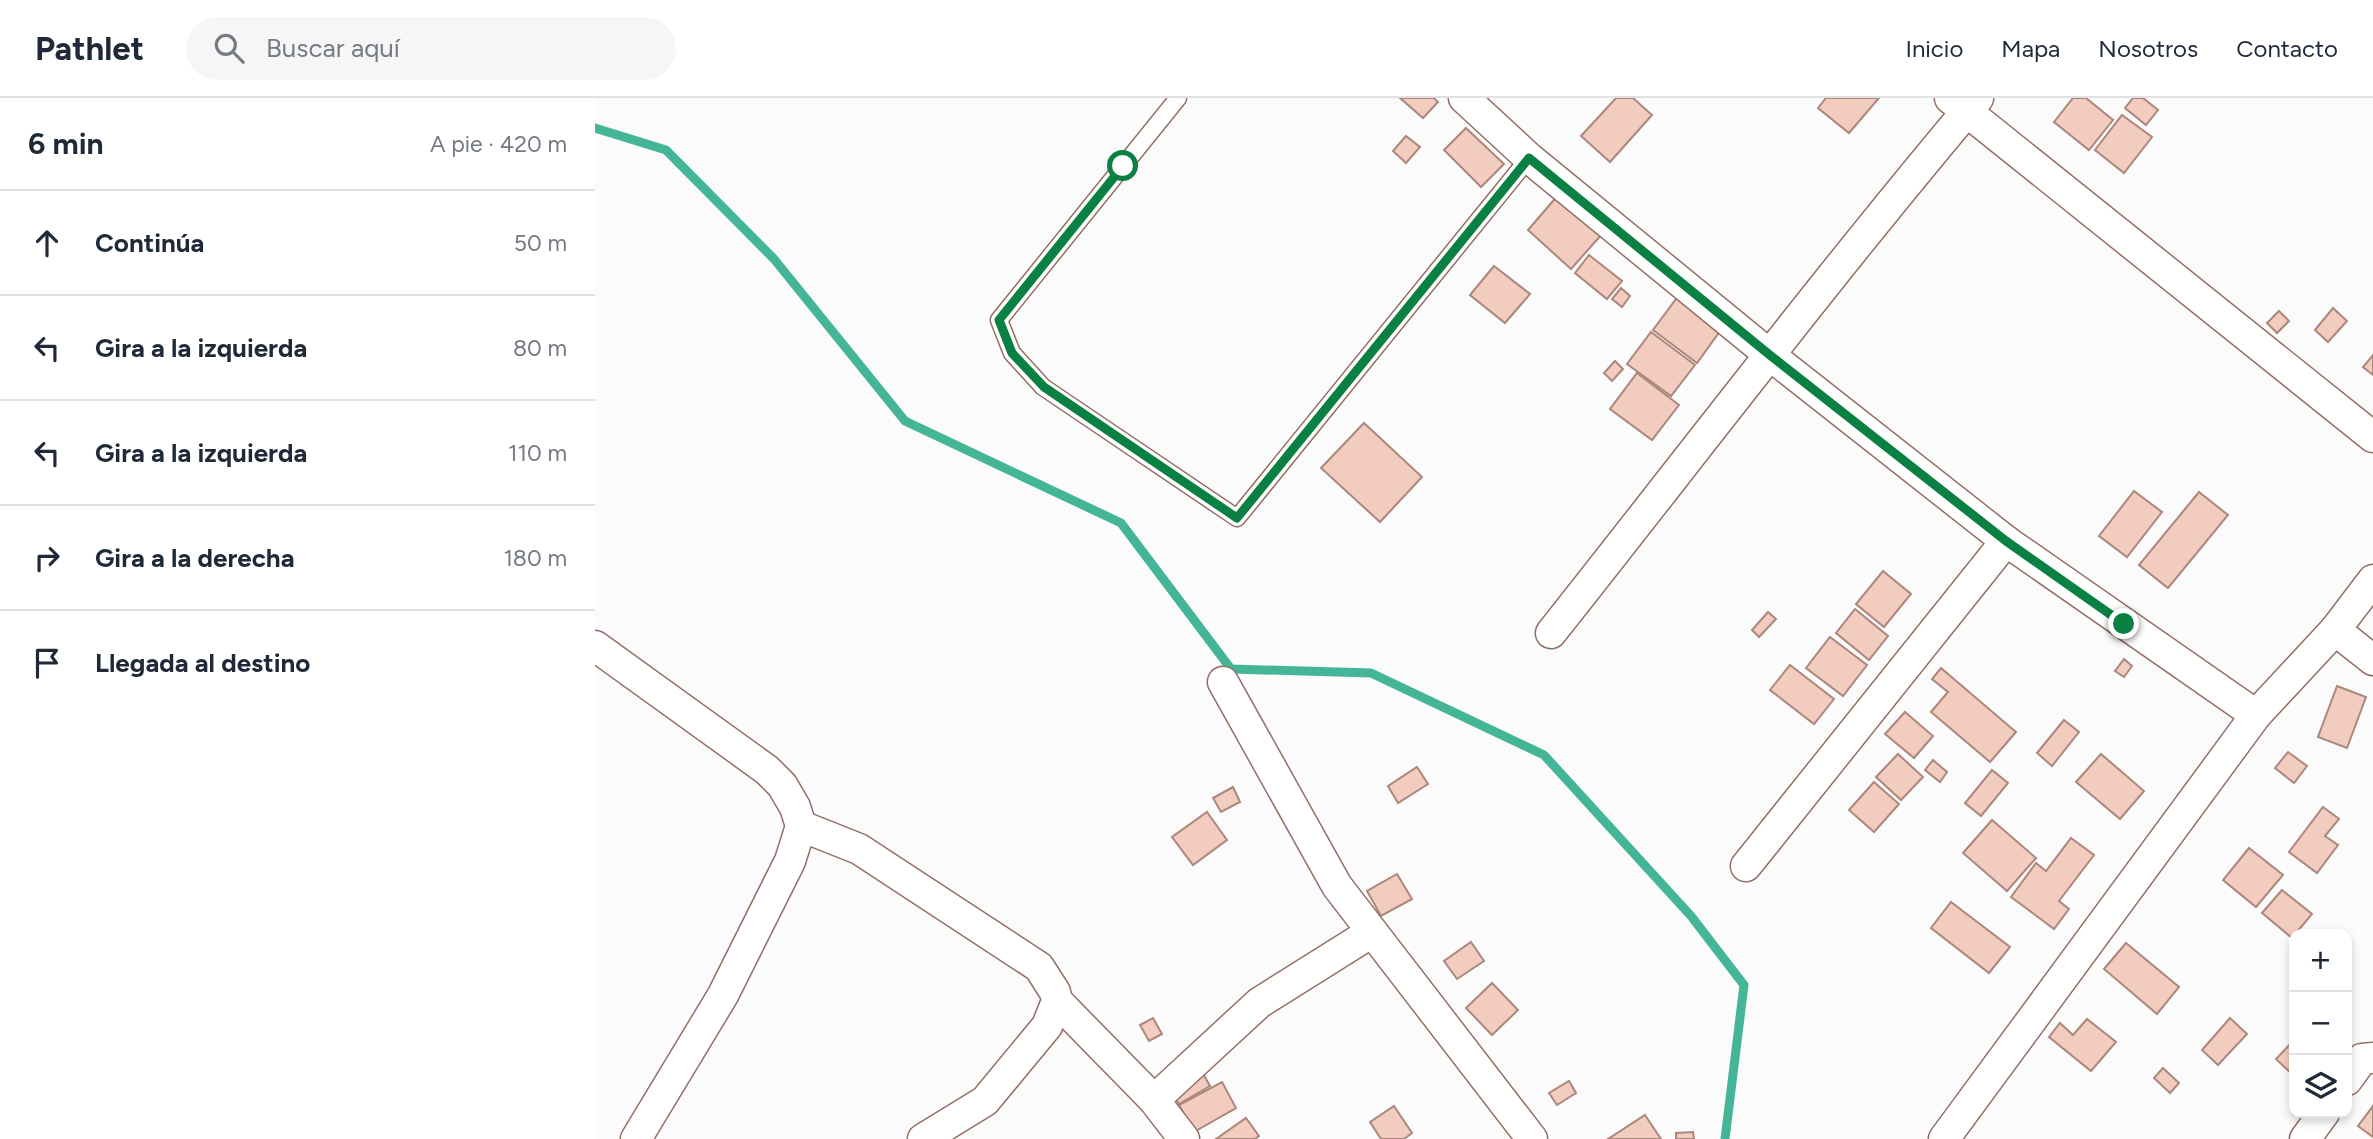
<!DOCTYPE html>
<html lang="es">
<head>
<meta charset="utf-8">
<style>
  body { margin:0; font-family:Figtree,sans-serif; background:#f6f6f7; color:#1f2937 }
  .controls { position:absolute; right:21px; bottom:21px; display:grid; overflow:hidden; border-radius:14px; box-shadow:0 4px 10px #0003 }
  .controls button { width:63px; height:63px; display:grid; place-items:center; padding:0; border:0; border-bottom:2px solid #e0e1e3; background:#fff; color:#1f2937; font:35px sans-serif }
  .stop { position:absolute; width:21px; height:21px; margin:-16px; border:5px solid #0b8043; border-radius:50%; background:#fff }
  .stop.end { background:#0b8043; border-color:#fff; box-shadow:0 2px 7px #0008 }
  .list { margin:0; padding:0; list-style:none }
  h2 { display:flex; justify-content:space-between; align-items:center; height:91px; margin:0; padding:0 28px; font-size:30px }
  h2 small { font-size:23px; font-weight:400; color:#747a83 }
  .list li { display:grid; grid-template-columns:46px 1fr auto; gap:21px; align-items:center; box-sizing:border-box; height:105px; padding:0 28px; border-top:2px solid #e0e1e3 }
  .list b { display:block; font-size:26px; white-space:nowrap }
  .list em { font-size:23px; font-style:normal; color:#747a83 }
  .icon { flex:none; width:38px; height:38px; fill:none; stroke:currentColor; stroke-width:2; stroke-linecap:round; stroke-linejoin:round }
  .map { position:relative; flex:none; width:1778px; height:1041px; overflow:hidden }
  header { display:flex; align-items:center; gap:42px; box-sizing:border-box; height:98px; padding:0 35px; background:#fff; border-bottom:2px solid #e0e1e3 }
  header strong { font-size:33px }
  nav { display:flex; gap:38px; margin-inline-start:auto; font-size:24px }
  .search { width:490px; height:63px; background:#f6f6f7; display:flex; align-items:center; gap:18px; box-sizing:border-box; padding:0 24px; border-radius:38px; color:#747a83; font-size:26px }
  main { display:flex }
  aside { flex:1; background:#fff }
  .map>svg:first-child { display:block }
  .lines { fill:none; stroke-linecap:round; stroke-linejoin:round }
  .stream { stroke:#44b697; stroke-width:9 }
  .building { fill:#f3ccc0; stroke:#ab877c; stroke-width:2 }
  .service-casing { stroke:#937065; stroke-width:19 }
  .minor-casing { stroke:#937065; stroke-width:33 }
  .service { stroke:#fff; stroke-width:16 }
  .minor { stroke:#fff; stroke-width:30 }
  .route { stroke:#0b8043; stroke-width:9 }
</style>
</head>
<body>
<header>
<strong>Pathlet</strong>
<div class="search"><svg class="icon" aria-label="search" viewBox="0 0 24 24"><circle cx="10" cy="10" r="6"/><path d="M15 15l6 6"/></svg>Buscar aquí</div>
<nav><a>Inicio</a><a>Mapa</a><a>Nosotros</a><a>Contacto</a></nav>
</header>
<main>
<aside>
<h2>6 min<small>A pie · 420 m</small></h2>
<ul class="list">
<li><svg class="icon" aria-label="ahead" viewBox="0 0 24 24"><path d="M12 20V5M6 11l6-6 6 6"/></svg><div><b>Continúa</b></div><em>50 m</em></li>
<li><svg class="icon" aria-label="left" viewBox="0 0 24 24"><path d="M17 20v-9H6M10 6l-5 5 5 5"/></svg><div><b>Gira a la izquierda</b></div><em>80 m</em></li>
<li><svg class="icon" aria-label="left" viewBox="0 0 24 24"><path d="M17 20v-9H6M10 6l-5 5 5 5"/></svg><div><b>Gira a la izquierda</b></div><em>110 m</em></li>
<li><svg class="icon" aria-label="right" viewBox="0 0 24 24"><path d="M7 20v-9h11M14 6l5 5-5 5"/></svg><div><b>Gira a la derecha</b></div><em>180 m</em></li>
<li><svg class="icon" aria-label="arrive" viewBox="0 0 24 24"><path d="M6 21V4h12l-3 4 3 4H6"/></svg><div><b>Llegada al destino</b></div></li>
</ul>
</aside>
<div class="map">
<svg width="1778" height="1041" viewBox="0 0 1778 1041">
  <rect width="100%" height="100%" fill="#fbfbfb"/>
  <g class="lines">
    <polyline class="stream" points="0,30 71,52 179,161 310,323 526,425 636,571 776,575 949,657 1096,818 1149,887 1130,1041"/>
  </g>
  <g class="building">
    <polygon points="805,0 839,0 843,4 828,20"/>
    <polygon points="1021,0 1038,0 1057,17 1015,64 986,38"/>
    <polygon points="1231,0 1284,0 1254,35 1223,10"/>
    <polygon points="1478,0 1491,0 1518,22 1494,52 1459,24"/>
    <polygon points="1538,0 1548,0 1563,12 1551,27 1530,10"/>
    <polygon points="1527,17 1557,39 1529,75 1500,52"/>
    <polygon points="871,30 909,66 886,89 849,52"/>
    <polygon points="811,38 825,49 811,65 798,53"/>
    <polygon points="964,96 1008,135 976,171 933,132"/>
    <polygon points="994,157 1027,183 1012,201 980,175"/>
    <polygon points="899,168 935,196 910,225 875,197"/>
    <polygon points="1026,190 1035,198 1027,209 1017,201"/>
    <polygon points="1084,197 1128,229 1102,265 1058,232"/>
    <polygon points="1738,210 1752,223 1733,244 1720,232"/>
    <polygon points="1684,213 1694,223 1682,235 1672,225"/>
    <polygon points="1056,234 1100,267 1076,298 1032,266"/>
    <polygon points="1778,257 1778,277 1768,269"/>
    <polygon points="1020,263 1028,271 1017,283 1009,275"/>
    <polygon points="1042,275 1084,307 1057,342 1015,311"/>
    <polygon points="769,325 827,379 785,424 726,370"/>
    <polygon points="1539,393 1567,414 1532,459 1504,438"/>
    <polygon points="1604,394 1633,417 1573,490 1544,467"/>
    <polygon points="1288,473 1316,496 1289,529 1261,506"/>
    <polygon points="1260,511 1293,538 1274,562 1241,535"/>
    <polygon points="1173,514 1181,521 1164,539 1157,532"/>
    <polygon points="1235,539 1272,567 1248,598 1211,570"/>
    <polygon points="1529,561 1537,568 1529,579 1520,573"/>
    <polygon points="1195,567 1239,601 1219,626 1175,592"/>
    <polygon points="1346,570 1421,634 1395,664 1336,614 1353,594 1337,581"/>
    <polygon points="1742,588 1771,599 1752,650 1723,639"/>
    <polygon points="1310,614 1338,638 1319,660 1290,636"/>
    <polygon points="1469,622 1484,634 1457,668 1442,655"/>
    <polygon points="1693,654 1712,668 1699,685 1680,670"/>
    <polygon points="1303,656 1328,679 1306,702 1281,679"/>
    <polygon points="1506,656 1549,693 1525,721 1481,684"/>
    <polygon points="1338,662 1352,674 1345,684 1330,672"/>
    <polygon points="822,669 833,686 803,705 793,688"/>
    <polygon points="1397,672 1413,685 1386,718 1370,705"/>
    <polygon points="1279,684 1304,706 1279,734 1254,712"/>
    <polygon points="638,689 645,704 626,714 618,700"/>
    <polygon points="1728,709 1744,721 1730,738 1743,747 1722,775 1694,754"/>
    <polygon points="612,714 632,742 598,767 577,739"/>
    <polygon points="1397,722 1441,760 1412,793 1368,755"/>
    <polygon points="1476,740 1499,757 1464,803 1474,811 1459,831 1416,799 1441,765 1451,773"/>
    <polygon points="1654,750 1688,777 1661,809 1628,782"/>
    <polygon points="802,776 817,801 786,818 772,793"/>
    <polygon points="1687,792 1717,816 1697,840 1667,815"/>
    <polygon points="1356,804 1415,849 1394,875 1336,830"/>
    <polygon points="876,844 889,863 862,881 849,863"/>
    <polygon points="1531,845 1584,889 1562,916 1509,871"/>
    <polygon points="897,885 923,912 897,937 871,910"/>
    <polygon points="558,920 567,936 554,943 545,927"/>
    <polygon points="1635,920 1652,936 1623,967 1607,952"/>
    <polygon points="1492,921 1521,944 1496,973 1454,939 1465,925 1478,937"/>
    <polygon points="1699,942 1699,978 1681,961"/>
    <polygon points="1568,970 1584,985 1575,995 1559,980"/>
    <polygon points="607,974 615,988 584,1006 575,992"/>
    <polygon points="974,983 981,995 962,1007 954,995"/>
    <polygon points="627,984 641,1010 599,1034 584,1007"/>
    <polygon points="799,1008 817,1035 809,1041 786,1041 775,1024"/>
    <polygon points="1778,1008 1778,1039 1763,1028"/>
    <polygon points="1050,1017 1066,1041 1013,1041"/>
    <polygon points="651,1020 664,1038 660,1041 621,1041"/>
    <polygon points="1098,1034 1099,1041 1081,1041 1081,1035"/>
  </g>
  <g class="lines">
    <defs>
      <polyline id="service" points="583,0 404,222 417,255 448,289 642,420 934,60"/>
      <g id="minor">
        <polyline points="869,0 934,60 1176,258 1411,443 1661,617"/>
        <polyline points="1355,0 1778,339"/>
        <polyline points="1740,532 1778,562"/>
        <path d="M956,535C1098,356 1236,174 1383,0"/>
        <polyline points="0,548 172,672 187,687 200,709 206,728 195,763 128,897 41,1041"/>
        <polyline points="628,584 742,788 937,1041"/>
        <polyline points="206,728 264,751 444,869 460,894 462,903 452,928 390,1003 328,1041"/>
        <polyline points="1151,768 1411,443"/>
        <polyline points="462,903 559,1002 589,1041"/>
        <polyline points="1752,982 1767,961 1778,960"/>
        <polyline points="559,1002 664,905 777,834"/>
        <polyline points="1349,1041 1661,617 1740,532 1778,482"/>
        <polyline points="1710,1041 1729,1015"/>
      </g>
    </defs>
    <use href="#service" class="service-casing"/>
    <use href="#minor" class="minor-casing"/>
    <use href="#service" class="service"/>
    <use href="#minor" class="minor"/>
  </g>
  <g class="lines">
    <polyline class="route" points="528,68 404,222 417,255 449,289 642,420 934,60 1176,258 1411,443 1529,526"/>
  </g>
</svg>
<div class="controls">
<button>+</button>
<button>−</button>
<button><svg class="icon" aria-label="layers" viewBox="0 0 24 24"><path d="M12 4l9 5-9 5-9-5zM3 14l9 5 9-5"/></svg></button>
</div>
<div class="stop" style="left:528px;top:68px"></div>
<div class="stop end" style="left:1529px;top:526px"></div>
</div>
</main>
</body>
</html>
